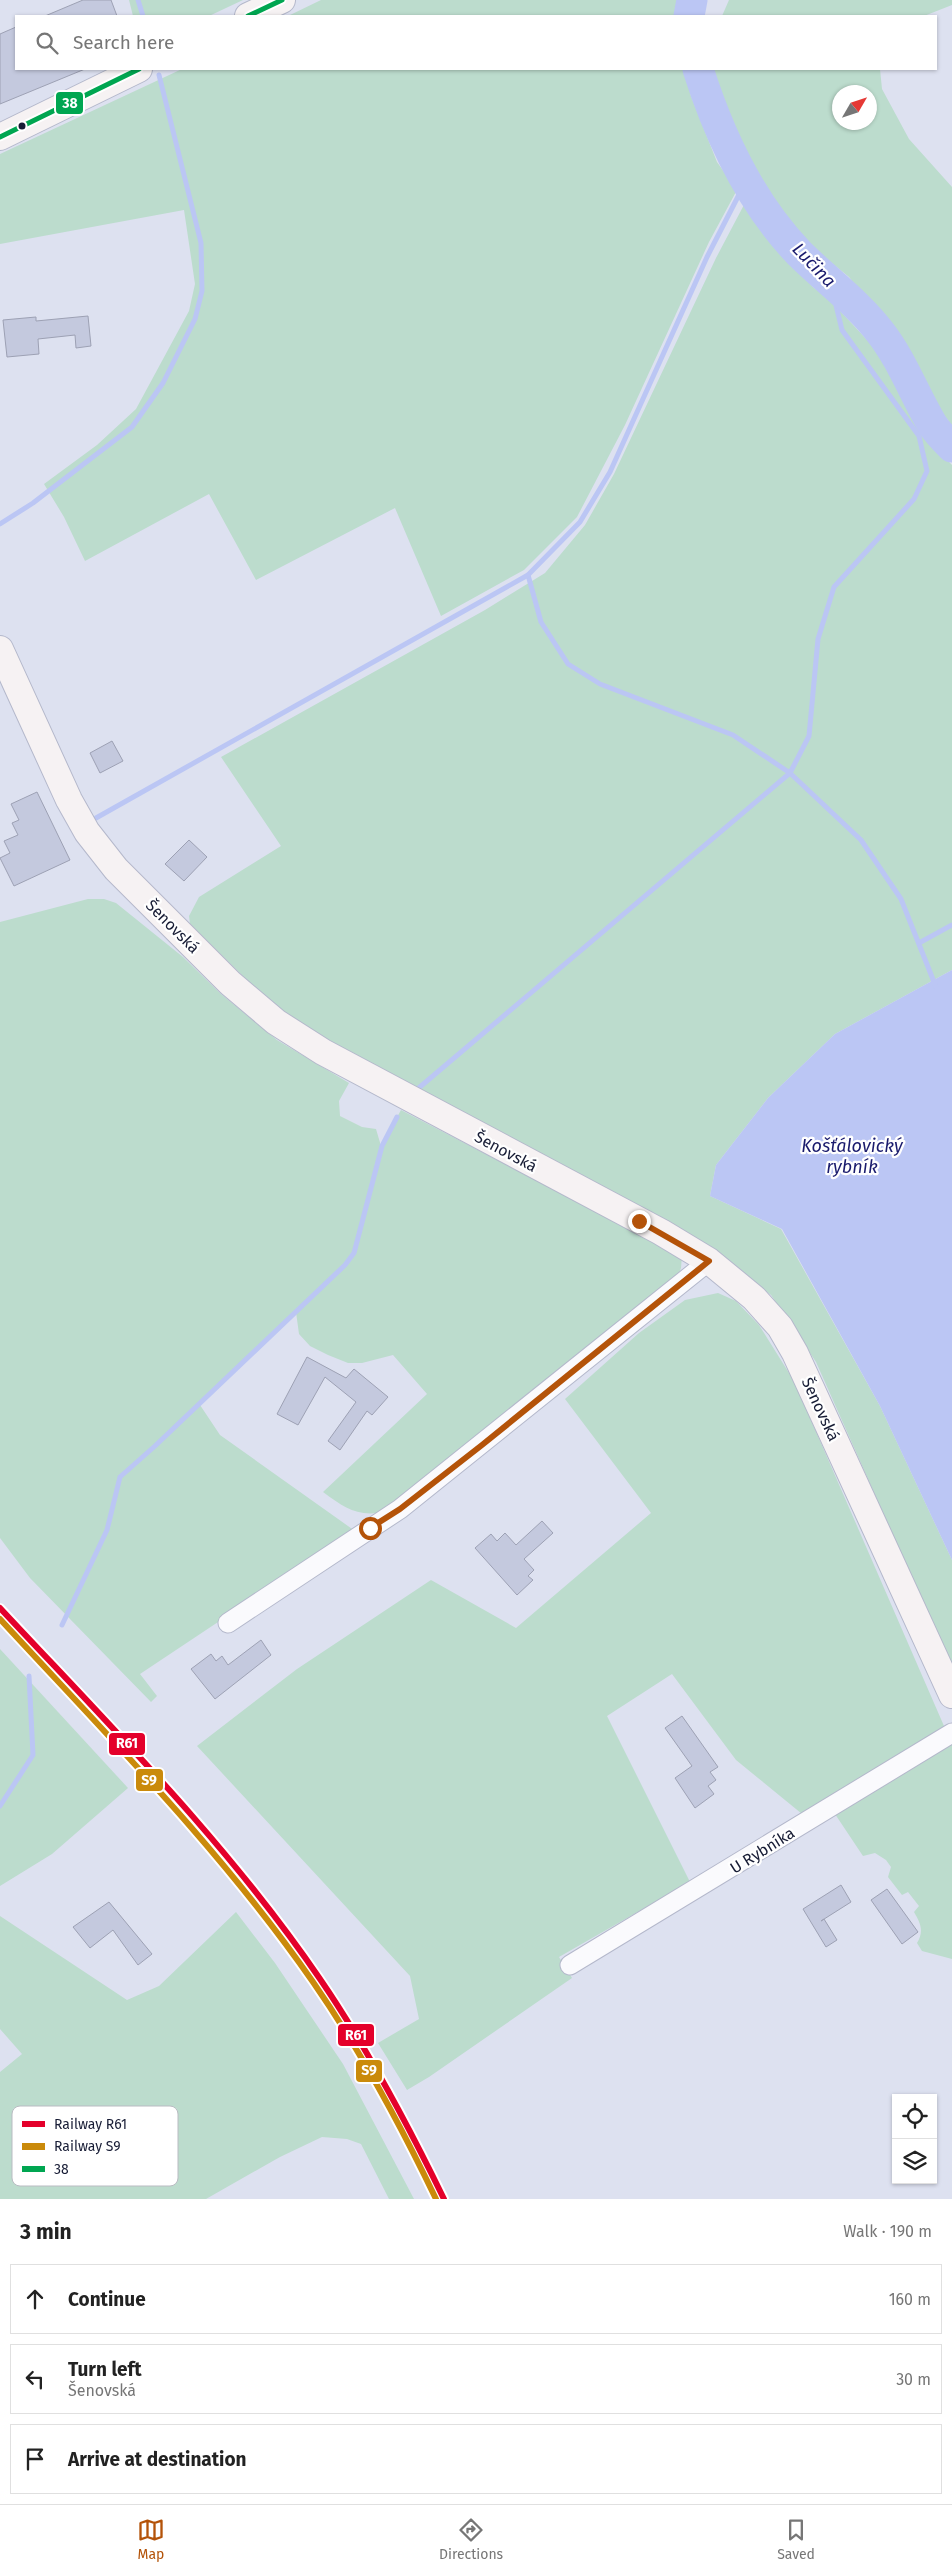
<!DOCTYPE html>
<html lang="en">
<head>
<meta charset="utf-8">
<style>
  body { margin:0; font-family:"Fira Sans",sans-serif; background:#f2f2f2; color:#222 }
  .controls { position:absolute; right:15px; bottom:15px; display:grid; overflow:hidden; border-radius:0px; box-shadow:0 1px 4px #0004 }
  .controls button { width:45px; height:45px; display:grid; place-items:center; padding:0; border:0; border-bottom:1px solid #e0e0e0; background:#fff; color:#222; font:25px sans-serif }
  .compass { position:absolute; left:832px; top:85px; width:45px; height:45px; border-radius:50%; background:#fff; box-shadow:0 1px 4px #0004; rotate:51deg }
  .stop { position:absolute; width:15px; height:15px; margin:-11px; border:4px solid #b45309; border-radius:50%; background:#fff }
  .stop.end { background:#b45309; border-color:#fff; box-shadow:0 1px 5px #0008 }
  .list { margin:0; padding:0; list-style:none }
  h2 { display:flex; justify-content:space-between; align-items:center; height:65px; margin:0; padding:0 20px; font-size:21px }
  h2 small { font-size:16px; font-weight:400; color:#767676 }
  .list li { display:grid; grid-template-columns:32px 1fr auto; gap:15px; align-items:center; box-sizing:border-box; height:70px; margin:0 10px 10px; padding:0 10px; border:1px solid #e0e0e0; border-radius:0px }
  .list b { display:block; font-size:19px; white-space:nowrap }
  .list p { margin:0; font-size:16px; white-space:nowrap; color:#767676 }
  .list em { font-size:16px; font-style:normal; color:#767676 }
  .icon { flex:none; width:28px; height:28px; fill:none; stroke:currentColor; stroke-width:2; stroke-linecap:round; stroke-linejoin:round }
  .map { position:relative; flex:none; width:952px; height:2199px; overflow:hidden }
  .search { position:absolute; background:#fff; box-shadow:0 1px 4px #0004; left:15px; right:15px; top:15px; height:55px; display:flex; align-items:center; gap:12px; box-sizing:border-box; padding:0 18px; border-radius:0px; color:#767676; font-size:19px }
  .sheet { height:305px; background:#fff }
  nav { display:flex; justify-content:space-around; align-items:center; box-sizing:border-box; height:70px; border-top:1px solid #e0e0e0; background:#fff; font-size:14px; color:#767676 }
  nav a { display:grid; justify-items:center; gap:2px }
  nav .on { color:#b45309 }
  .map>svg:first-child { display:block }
  .green { fill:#bcdccd; fill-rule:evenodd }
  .water { fill:#bbc6f4 }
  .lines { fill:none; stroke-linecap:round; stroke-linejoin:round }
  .stream { stroke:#bbc6f4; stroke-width:5 }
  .river { stroke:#bbc6f4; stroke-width:31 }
  .building { fill:#c4c9de; stroke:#9da1b4 }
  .street-casing { stroke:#b4b8cb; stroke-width:21 }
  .secondary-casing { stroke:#b4b8cb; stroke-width:28 }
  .street { stroke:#fafafd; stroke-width:19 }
  .secondary { stroke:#f6f2f3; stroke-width:26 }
  .bus-1-casing { stroke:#fff; stroke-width:9 }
  .bus-1 { stroke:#00a651; stroke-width:5 }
  .rail-1-casing { stroke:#fff; stroke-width:10 }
  .rail-2-casing { stroke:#fff; stroke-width:10 }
  .rail-1 { stroke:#e4002b; stroke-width:6 }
  .rail-2 { stroke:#ca8a0b; stroke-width:6 }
  .route { stroke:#b45309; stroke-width:6 }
  .bus-dot { fill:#171c35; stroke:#fff; stroke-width:2 }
  .labels { text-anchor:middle; stroke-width:4.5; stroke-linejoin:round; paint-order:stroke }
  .street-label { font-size:16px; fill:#171c35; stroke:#fff }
  .water-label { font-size:18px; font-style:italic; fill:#1a1b6d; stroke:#fff }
  .key { fill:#fff; stroke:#b9bbc2; stroke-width:1 }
  .key-label { font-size:14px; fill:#171c35 }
  .line-badge { stroke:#fff; stroke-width:2 }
  .badge-label { font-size:14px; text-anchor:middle; font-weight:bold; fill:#fff }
</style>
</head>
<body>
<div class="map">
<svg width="952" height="2199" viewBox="0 0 952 2199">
  <rect width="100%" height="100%" fill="#dde1f0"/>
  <g class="green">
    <polygon points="129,0 243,0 209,16 133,16"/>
    <polygon points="321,0 679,0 677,16 288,16"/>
    <polygon points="729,0 952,0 952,5 924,16 722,16"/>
    <polygon points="182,69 684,69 691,96 717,162 737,190 709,242 625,425 577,517 524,570 441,616 395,508 256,580 209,494 85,561 64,517 44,484 97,445 136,409 189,311 195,284 184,210 0,244 0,154"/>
    <path d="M709,69H880L882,89L909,139L952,187V426L931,397L918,366L849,277L807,243L772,201L725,114ZM840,92H870V122H840Z"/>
    <polygon points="746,201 786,256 813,287 830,300 882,356 912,419 921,432 952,465 952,970 835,1034 768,1098 716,1165 710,1196 781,1229 880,1406 952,1560 952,1668 816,1362 771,1295 695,1238 302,1026 260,993 190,924 189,916 199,897 281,846 221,757 485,610 545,573 585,525 614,474 716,258"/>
    <path d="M88,899H104L116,903L183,957L221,994L277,1040L349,1083L339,1101L340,1116L362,1127L376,1129L381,1146L401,1110L682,1256L681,1268L678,1276L385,1512C356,1517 345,1508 323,1492L427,1394L393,1355L362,1363H348L328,1355L310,1346L299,1334L296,1312L200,1405L220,1435L355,1531L140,1674L157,1696L151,1702L30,1578L0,1538V922Z"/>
    <polygon points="718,1293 736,1301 759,1325 794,1381 944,1726 807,1818 736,1760 672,1674 607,1716 690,1882 559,1957 572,1978 429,2077 407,2090 378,2043 419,2019 410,1976 197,1746 297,1669 431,1580 516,1628 651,1513 565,1399 639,1333 685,1300"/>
    <polygon points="0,1649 128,1788 52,1854 0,1886"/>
    <path d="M952,1744V1959L922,1951L917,1943C924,1931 921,1924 914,1912L919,1906L908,1892L902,1895L888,1877L891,1867L886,1860L875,1853L863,1856L835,1814Z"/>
    <polygon points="236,1912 275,1963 343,2064 414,2199 389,2199 361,2144 347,2139 322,2137 280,2157 206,2199 0,2199 0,2072 22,2054 0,2029 0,1916 127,2000 159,1986"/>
  </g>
  <polygon class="water" points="952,970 952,1560 880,1406 782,1229 710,1196 716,1165 768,1098 835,1034"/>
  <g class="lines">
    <g class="stream">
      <polyline points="138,0 143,16"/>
      <polyline points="732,156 746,181 707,257 610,472 580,522 528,575 541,622 568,664 600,684 733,735 790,773 861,840 901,899 936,987"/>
      <polyline points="0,524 33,503 132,427 163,383 195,319 202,291 201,243 159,75"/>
      <polyline points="96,818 528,575"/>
      <polyline points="919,943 952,925"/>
      <polyline points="414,1092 790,773 809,736 818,639 834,587 914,499 927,471 919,436 842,330 833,293 836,285"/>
      <polyline points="62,1625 107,1530 120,1477 155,1446 345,1265 354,1253 382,1146 397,1117"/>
      <polyline points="0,1806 33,1755 29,1676"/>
    </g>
    <g class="river">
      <polyline points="689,16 692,0"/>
      <path d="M698,69C719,135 750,202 799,253C826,280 857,302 880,332C902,360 914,394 932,424C937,432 945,440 952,447"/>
    </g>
  </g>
  <g class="building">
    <polygon points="83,0 111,0 117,16 45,16"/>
    <polygon points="16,27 16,69 85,69 0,104 0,34"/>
    <polygon points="88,316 91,346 76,348 75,335 38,339 39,354 7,357 3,320 36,317 36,321"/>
    <polygon points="112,741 123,761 100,773 90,753"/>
    <polygon points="37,792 70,860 14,886 0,858 10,853 4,841 18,835 12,823 19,820 11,804"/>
    <polygon points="189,840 207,857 184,881 165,864"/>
    <polygon points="307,1357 346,1378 354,1369 388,1397 372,1415 367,1411 340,1450 328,1441 356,1402 325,1377 298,1425 277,1414"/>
    <polygon points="542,1521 553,1533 524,1559 534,1570 528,1576 533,1580 517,1595 475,1548 491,1534 497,1541 505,1533 516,1545"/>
    <polygon points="261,1640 271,1655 215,1699 191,1669 211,1654 216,1661 222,1656 228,1665"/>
    <polygon points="682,1716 718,1767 710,1772 716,1780 708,1786 714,1794 695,1808 675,1778 692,1766 665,1728"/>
    <polygon points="841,1885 851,1902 821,1921 824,1919 837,1940 826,1947 803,1909"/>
    <polygon points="887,1889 918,1932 902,1944 871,1900"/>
    <polygon points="109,1902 152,1954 138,1965 113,1930 90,1948 73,1927"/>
  </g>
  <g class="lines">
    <defs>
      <g id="street">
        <polyline points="228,1623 400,1509 709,1261"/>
        <polyline points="570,1965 952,1733"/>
      </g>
      <g id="secondary">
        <polyline points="248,16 282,0"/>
        <polyline points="0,137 139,69"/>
        <polyline points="0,649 69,800 87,832 116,869 230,983 276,1022 323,1052 661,1232 709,1261 754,1298 780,1327 795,1353 952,1695"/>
      </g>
    </defs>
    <use href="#street" class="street-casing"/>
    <use href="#secondary" class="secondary-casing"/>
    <use href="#street" class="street"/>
    <use href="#secondary" class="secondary"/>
    <defs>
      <g id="bus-1">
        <polyline points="248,16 282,0"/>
        <polyline points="0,137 139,69"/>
      </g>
    </defs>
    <use href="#bus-1" class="bus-1-casing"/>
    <use href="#bus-1" class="bus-1"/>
    <defs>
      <path id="rail-1" d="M0,1608C111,1727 228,1844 320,1979C368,2049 407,2123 444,2199"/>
      <path id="rail-2" d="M0,1619C108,1736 222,1851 313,1982C361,2051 400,2124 436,2199"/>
    </defs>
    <use href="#rail-1" class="rail-1-casing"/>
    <use href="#rail-2" class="rail-2-casing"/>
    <use href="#rail-1" class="rail-1"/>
    <use href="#rail-2" class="rail-2"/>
  </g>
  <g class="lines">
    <polyline class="route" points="370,1528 400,1509 482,1445 709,1261 639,1221"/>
  </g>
  <circle class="bus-dot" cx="22" cy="126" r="4.5"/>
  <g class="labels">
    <g class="street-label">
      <text transform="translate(173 926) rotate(45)" y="6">Šenovská</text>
      <text transform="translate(506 1151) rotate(28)" y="6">Šenovská</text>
      <text transform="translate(821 1409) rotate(65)" y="6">Šenovská</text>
      <text transform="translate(762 1850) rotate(-32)" y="6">U Rybníka</text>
    </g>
    <g class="water-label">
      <text transform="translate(814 265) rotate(46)" y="6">Lučina</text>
      <text x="852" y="1152">Košťálovický<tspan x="852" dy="21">rybník</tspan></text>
    </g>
  </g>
  <rect x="12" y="2106" width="166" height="80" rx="8" class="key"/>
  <rect x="22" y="2121" width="23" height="6" fill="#e4002b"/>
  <rect x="22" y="2143" width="23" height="7" fill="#ca8a0b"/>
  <rect x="22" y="2166" width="23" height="6" fill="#00a651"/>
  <g class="key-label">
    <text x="54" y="2129">Railway R61</text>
    <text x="54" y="2151">Railway S9</text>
    <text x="54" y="2174">38</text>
  </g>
  <g class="line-badge">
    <rect x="55" y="91" width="29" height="24" rx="5" fill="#00a651"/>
    <rect x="108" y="1732" width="38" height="24" rx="5" fill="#e4002b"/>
    <rect x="135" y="1768" width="29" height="24" rx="5" fill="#ca8a0b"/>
    <rect x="337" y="2023" width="38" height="24" rx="5" fill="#e4002b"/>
    <rect x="355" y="2059" width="28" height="24" rx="5" fill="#ca8a0b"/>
  </g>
  <g class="badge-label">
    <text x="70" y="108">38</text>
    <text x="127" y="1748">R61</text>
    <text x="149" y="1785">S9</text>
    <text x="356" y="2040">R61</text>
    <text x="369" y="2075">S9</text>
  </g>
</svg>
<div class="controls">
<button><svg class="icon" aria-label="locate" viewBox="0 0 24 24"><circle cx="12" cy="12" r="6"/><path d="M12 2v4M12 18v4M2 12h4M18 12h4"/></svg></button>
<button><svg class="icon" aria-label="layers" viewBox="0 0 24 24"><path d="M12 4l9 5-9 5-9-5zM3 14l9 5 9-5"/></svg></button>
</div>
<svg class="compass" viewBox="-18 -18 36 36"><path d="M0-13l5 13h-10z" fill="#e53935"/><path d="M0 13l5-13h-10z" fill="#767676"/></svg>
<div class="stop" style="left:370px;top:1528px"></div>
<div class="stop end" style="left:639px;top:1221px"></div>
<div class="search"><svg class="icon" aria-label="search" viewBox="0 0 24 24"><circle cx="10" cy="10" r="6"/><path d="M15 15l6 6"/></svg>Search here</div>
</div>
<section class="sheet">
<h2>3 min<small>Walk · 190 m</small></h2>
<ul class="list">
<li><svg class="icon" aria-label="ahead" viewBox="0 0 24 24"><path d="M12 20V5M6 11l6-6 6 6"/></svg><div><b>Continue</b></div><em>160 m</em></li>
<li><svg class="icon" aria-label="left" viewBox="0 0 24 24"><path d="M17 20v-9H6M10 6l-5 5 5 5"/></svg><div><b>Turn left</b><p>Šenovská</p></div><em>30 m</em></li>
<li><svg class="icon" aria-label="arrive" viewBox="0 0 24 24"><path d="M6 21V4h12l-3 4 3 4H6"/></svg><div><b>Arrive at destination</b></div></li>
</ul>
</section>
<nav>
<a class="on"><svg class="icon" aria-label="map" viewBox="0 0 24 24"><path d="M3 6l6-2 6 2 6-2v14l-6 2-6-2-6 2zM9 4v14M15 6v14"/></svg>Map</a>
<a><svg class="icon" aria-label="directions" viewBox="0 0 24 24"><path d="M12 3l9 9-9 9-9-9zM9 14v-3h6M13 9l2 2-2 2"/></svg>Directions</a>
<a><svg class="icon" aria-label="saved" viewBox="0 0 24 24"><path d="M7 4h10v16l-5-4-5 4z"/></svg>Saved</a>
</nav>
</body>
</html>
